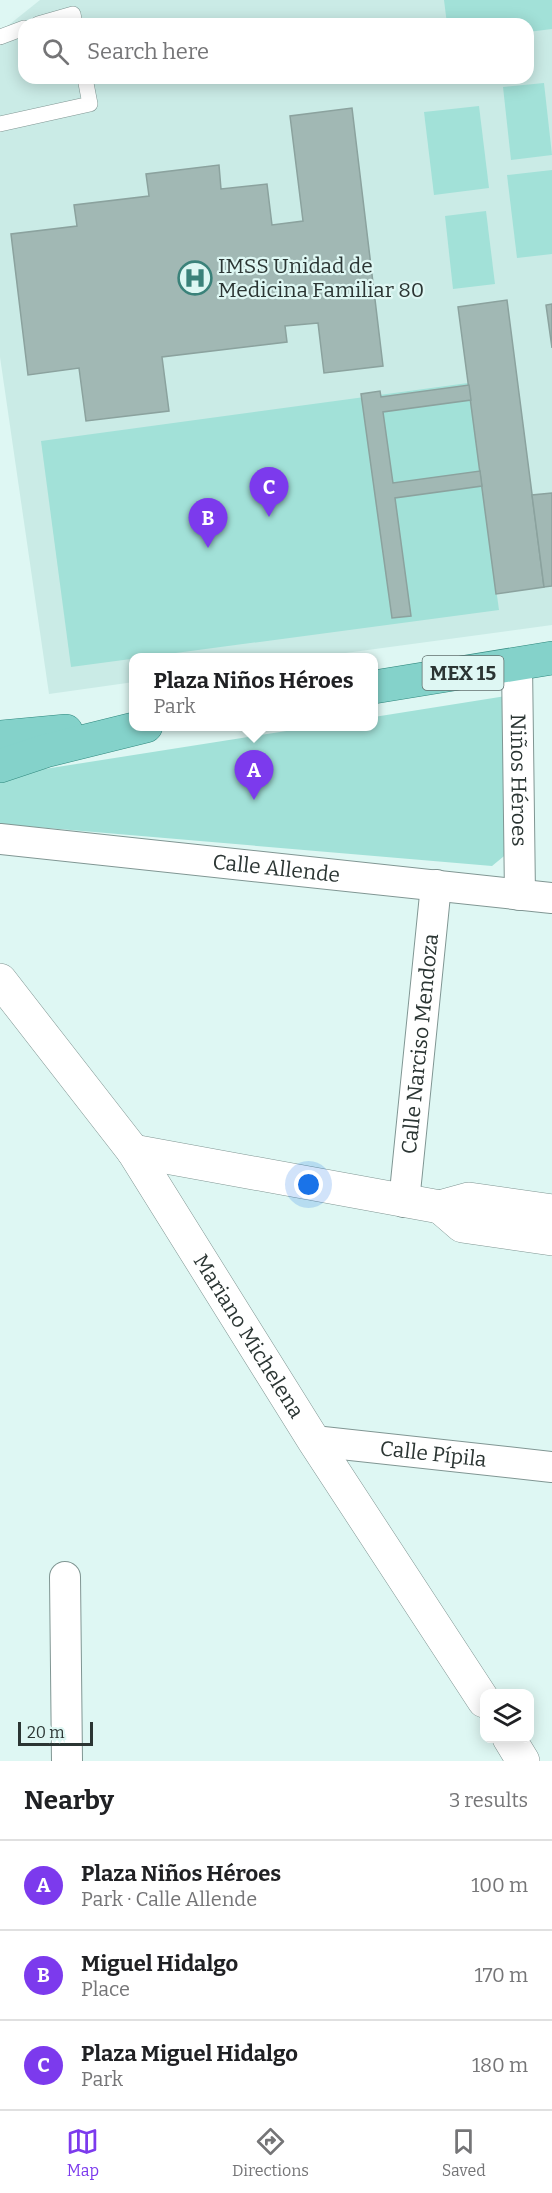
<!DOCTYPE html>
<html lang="en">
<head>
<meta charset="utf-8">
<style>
  body { margin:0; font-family:Bitter,serif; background:#f6f6f6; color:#202124 }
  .controls { position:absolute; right:18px; bottom:18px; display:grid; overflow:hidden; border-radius:12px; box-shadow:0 3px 15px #0003 }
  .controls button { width:54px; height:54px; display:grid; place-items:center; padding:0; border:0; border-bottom:2px solid #e0e0e0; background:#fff; color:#202124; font:30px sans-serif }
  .scale { position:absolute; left:18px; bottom:15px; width:75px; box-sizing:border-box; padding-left:6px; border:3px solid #2b3533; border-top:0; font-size:16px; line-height:21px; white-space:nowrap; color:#2b3533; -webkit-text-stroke:4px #def7f3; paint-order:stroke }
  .you { position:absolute; left:309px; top:1185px; width:21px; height:21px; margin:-15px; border:4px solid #fff; border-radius:50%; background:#1a73e8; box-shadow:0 0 0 9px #1a73e833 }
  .badge { display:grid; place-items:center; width:39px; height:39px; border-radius:50%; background:#7c3aed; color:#fff; font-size:20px; font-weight:700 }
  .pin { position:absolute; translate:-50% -50px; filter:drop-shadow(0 2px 3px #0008) }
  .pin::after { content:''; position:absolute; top:32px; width:21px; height:18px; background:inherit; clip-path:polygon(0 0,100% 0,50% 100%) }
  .popup { position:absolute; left:129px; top:653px; width:249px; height:78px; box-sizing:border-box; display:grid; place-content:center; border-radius:12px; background:#fff; filter:drop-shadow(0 2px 4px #0005); font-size:20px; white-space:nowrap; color:#757577 }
  .popup b { font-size:22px; color:#202124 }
  .popup::after { content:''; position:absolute; left:50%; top:100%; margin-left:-12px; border:12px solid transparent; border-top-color:#fff }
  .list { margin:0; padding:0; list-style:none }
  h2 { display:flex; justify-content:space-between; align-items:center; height:78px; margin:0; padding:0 24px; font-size:26px }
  h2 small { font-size:20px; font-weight:400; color:#757577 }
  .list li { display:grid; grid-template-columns:39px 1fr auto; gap:18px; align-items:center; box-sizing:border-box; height:90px; padding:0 24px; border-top:2px solid #e0e0e0 }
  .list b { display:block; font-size:22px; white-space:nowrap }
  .list p { margin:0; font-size:20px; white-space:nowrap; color:#757577 }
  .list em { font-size:20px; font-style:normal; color:#757577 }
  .icon { flex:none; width:33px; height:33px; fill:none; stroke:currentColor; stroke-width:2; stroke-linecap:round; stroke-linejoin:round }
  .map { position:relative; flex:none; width:552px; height:1761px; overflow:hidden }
  .search { position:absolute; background:#fff; box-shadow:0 3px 15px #0003; left:18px; right:18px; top:18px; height:66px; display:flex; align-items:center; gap:15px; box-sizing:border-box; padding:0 21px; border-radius:18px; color:#757577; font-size:22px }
  .sheet { height:348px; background:#fff }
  nav { display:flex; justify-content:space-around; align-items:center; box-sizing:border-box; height:84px; border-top:2px solid #e0e0e0; background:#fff; font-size:16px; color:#757577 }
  nav a { display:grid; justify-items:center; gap:3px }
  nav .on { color:#7c3aed }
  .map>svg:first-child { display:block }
  .built { fill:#caebe6; fill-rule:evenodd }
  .green { fill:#a2e1d8 }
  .building { fill:#a1b8b4; stroke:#8ba29e; stroke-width:1.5 }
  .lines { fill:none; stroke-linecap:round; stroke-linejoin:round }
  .service-casing { stroke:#809693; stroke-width:16 }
  .minor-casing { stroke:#809693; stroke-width:32 }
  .tertiary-casing { stroke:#809693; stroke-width:34 }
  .primary-casing { stroke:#30887e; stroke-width:34 }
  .service { stroke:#fff; stroke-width:15 }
  .minor { stroke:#fff; stroke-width:30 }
  .tertiary { stroke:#fff; stroke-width:33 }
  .primary { stroke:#84d2ca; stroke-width:33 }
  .labels { text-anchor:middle; stroke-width:4.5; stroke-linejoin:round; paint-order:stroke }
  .shield { fill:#def7f3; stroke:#616f6d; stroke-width:1.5 }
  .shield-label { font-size:20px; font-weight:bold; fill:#2b3533 }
  .poi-label { font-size:21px; fill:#2b3533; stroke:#def7f3; text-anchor:start }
  .street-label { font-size:21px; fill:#2b3533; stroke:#def7f3 }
</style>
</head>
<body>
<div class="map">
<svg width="552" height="1761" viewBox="0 0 552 1761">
  <rect width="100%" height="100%" fill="#def7f3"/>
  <path class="built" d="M40,0H552V625L316,657L134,658V682L49,694L0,357V32ZM24,24H528V78H24Z"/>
  <g class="green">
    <polygon points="444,0 552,0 552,29 528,32 528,24 447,24"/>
    <polygon points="544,83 552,155 511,160 503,87"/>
    <polygon points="479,106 489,188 434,195 424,112"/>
    <polygon points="552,170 552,254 517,258 507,175"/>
    <polygon points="486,211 495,284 453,289 445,216"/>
    <polygon points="468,383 499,610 71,667 41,441"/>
    <polygon points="506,696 509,852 492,866 0,824 0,776 312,727 374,726 374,717"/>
  </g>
  <g class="building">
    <polygon points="352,108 383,366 324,373 318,323 285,326 287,342 162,357 169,411 86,421 79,368 28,375 11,234 77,226 74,205 149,196 146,174 219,165 221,189 267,184 272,225 303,221 290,116"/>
    <polygon points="507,300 544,587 496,594 458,307"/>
    <polygon points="552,304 552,348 546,305"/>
    <polygon points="469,385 471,400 383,412 393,483 480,471 482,486 395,498 411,616 392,618 361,394 380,391 381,397"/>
    <polygon points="552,493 552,586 544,587 532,495"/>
  </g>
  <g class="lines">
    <defs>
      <g id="service">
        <polyline points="38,24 73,14 75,24"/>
        <polyline points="0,37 24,28"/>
        <polyline points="0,124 90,104 85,78"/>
      </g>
      <g id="minor">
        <path id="s1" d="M517,664L520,895"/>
        <path id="s2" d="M0,839L552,898"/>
        <path id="s3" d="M404,1202L436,885"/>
        <path id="s4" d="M314,1441L552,1467"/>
        <polyline points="65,1577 67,1761"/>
      </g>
      <g id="tertiary">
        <path id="s5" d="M0,980L133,1151L314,1441L484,1701"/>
        <polyline points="133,1151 440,1207 469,1199 552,1211"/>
        <polyline points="440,1207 462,1226 552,1239"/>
        <polyline points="509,1738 523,1761"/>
      </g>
      <g id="primary">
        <polyline points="374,687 552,658"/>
        <polyline points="0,737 66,731"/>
        <polyline points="0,766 45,751 146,726"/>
      </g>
    </defs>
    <use href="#service" class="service-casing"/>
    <use href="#minor" class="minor-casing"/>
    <use href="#tertiary" class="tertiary-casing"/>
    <use href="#primary" class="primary-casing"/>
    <use href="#service" class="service"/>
    <use href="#minor" class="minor"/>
    <use href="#tertiary" class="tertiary"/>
    <use href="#primary" class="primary"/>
  </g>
  <defs>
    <symbol id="hospital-ring" viewBox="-11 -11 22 22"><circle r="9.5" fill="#def7f3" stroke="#3b827a" stroke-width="1.5"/><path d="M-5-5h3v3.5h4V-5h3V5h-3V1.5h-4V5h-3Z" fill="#3b827a"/></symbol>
  </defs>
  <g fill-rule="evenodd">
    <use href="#hospital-ring" x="176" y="259" width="38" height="38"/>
  </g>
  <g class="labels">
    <rect class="shield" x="422.5" y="656" width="81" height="34" rx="4.5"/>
    <g class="shield-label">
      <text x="463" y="680">MEX 15</text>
    </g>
    <g class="poi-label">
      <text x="218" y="273">IMSS Unidad de<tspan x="218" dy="24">Medicina Familiar 80</tspan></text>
    </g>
    <g class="street-label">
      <text dy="7" stroke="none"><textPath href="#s1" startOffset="116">Niños Héroes</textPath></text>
      <text dy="7" stroke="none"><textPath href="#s2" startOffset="278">Calle Allende</textPath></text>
      <text dy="7" stroke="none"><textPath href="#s3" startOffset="159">Calle Narciso Mendoza</textPath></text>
      <text dy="7" stroke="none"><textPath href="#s5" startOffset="435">Mariano Michelena</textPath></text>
      <text dy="7" stroke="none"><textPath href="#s4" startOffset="120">Calle Pípila</textPath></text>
    </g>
  </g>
</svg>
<div class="controls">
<button><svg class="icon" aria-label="layers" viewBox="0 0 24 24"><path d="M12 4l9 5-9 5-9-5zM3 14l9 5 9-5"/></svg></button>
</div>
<div class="scale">20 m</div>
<div class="you"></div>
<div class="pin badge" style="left:254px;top:800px">A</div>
<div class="popup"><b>Plaza Niños Héroes</b>Park</div>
<div class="pin badge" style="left:208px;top:548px">B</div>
<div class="pin badge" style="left:269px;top:517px">C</div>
<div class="search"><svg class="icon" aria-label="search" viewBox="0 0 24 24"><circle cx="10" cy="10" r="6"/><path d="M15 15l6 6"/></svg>Search here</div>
</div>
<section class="sheet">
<h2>Nearby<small>3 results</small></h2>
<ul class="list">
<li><span class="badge">A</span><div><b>Plaza Niños Héroes</b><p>Park · Calle Allende</p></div><em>100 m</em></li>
<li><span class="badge">B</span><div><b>Miguel Hidalgo</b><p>Place</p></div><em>170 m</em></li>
<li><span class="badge">C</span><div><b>Plaza Miguel Hidalgo</b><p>Park</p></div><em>180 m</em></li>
</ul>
</section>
<nav>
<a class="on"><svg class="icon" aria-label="map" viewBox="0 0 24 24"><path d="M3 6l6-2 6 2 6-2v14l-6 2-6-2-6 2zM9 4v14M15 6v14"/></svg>Map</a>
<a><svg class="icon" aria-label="directions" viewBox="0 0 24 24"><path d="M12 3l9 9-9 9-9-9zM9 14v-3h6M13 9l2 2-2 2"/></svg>Directions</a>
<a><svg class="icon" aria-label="saved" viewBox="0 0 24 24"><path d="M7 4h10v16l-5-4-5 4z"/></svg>Saved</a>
</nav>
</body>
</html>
